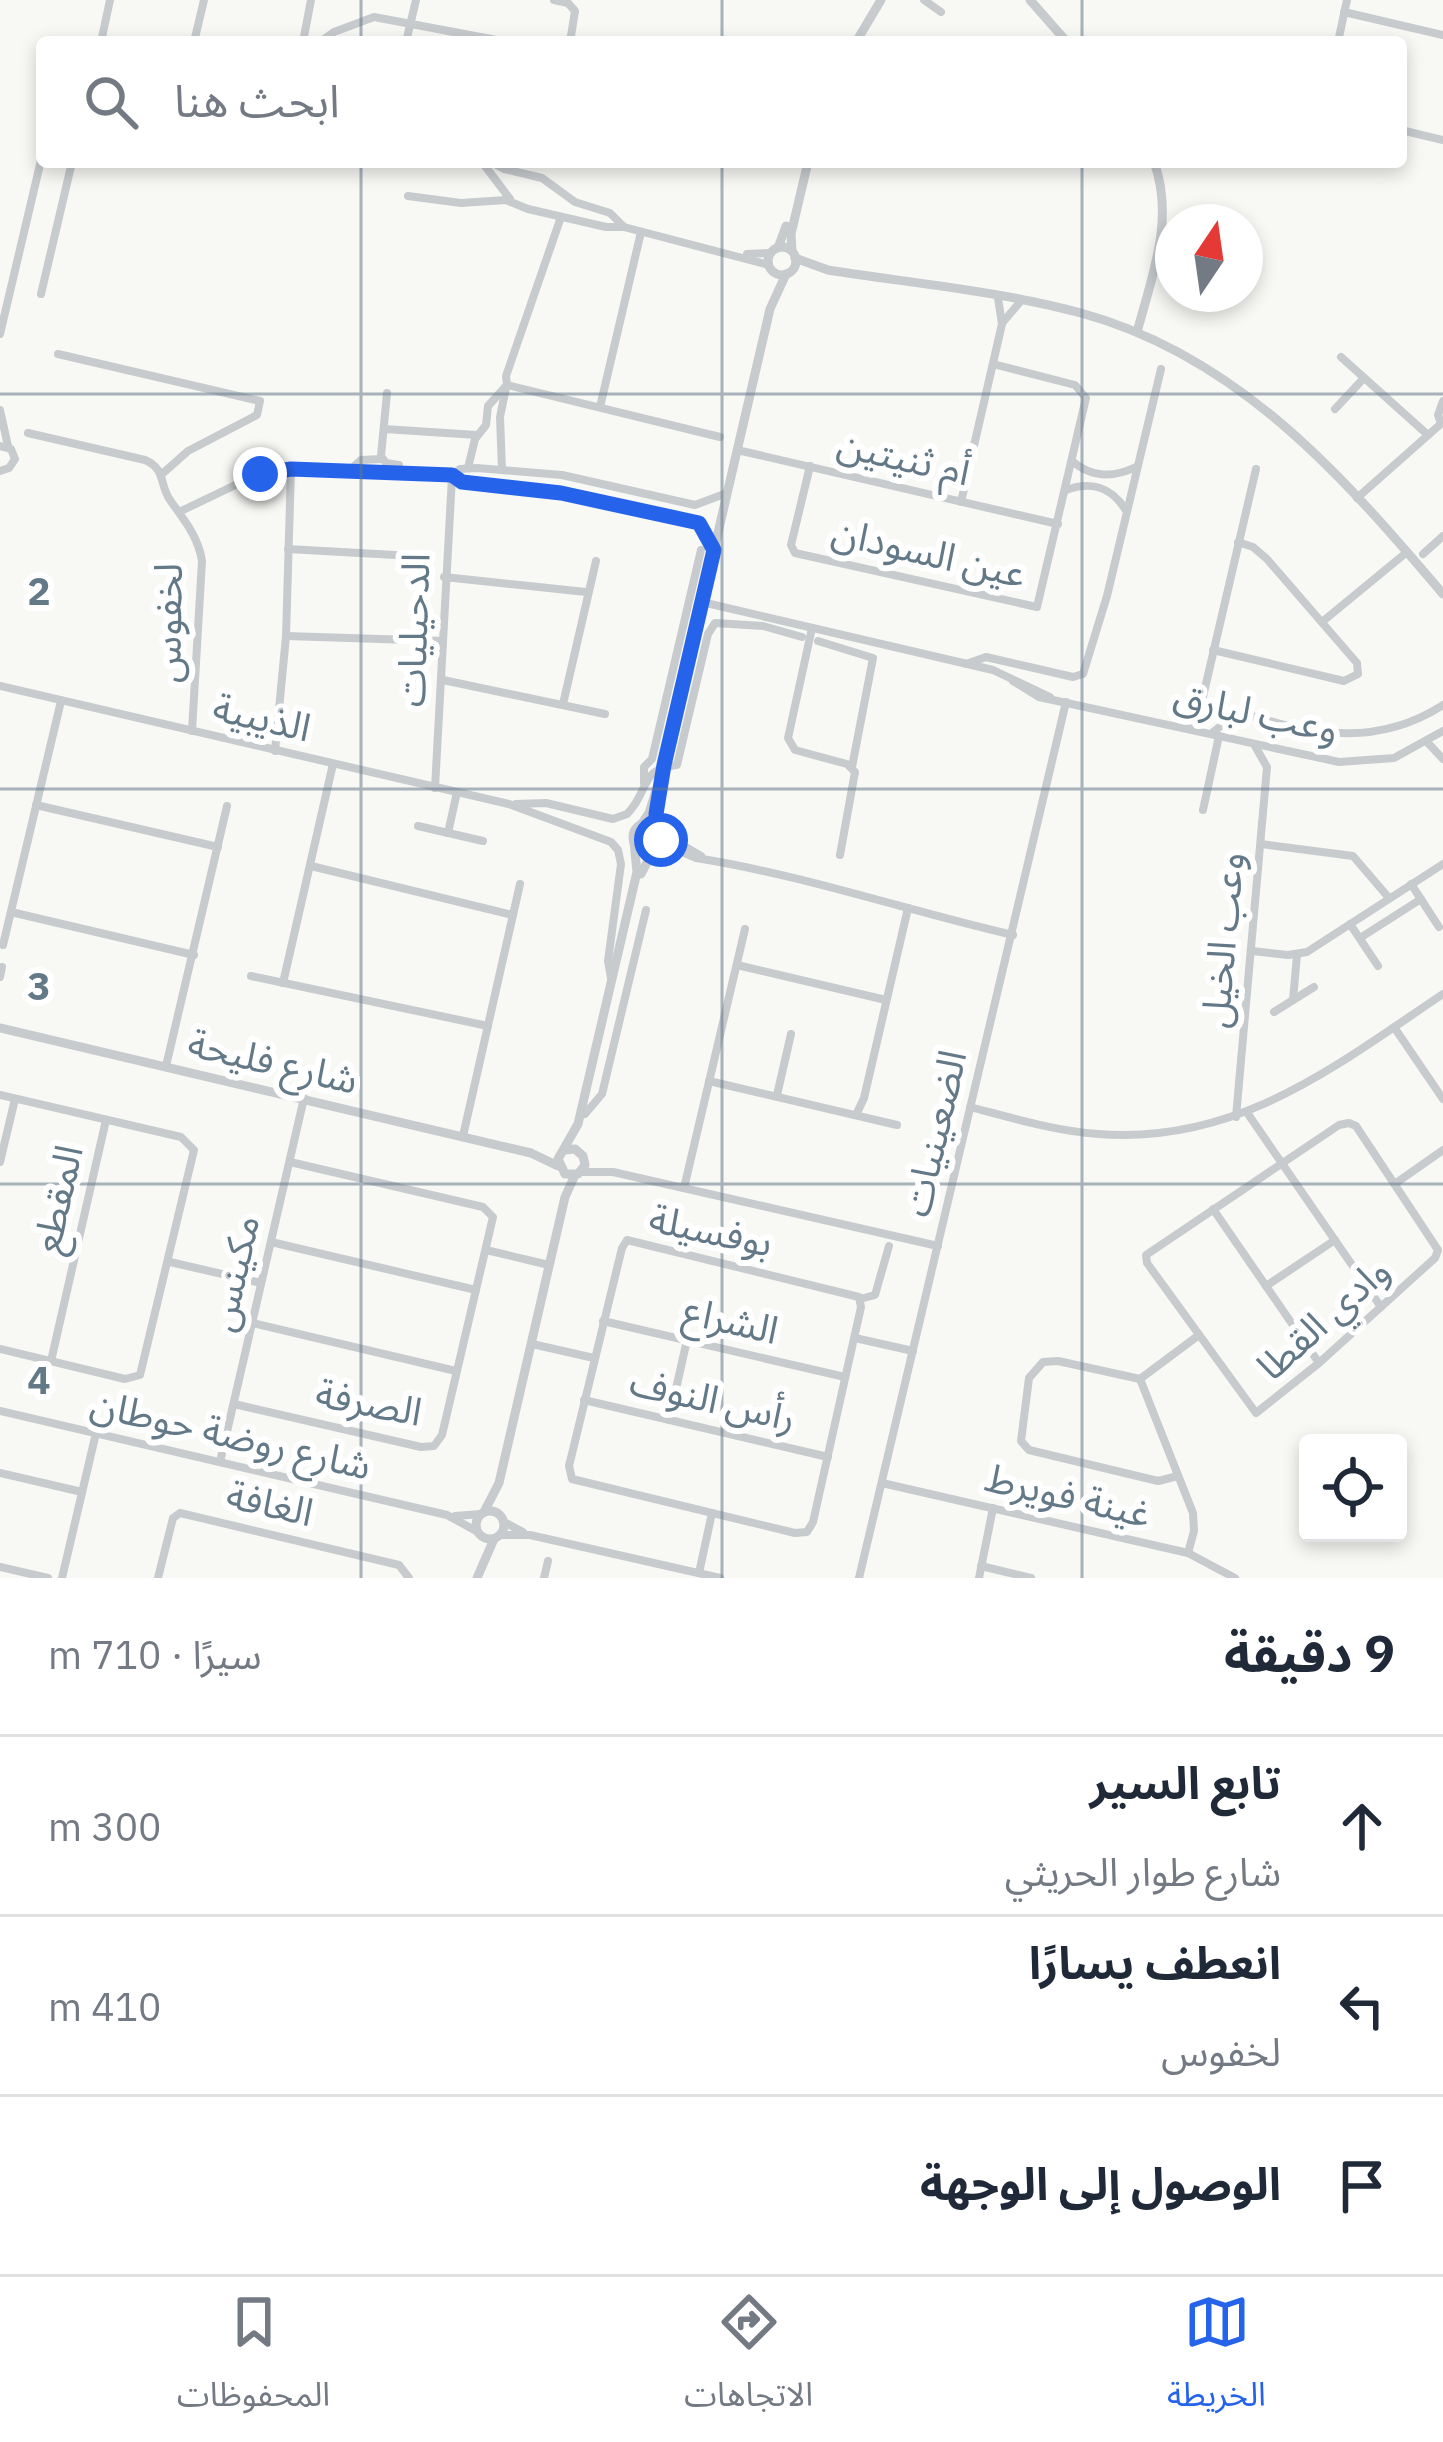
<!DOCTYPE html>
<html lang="ar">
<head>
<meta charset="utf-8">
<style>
  body { margin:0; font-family:"IBM Plex Sans","Noto Sans Arabic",sans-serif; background:#f2f2f3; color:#1f2937; direction:rtl }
  .controls { position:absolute; right:36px; bottom:36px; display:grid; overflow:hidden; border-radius:12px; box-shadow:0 6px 18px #0003 }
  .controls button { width:108px; height:108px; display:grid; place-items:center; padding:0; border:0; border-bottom:3px solid #e0e1e3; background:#fff; color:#1f2937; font:60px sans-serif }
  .compass { position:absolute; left:1155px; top:204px; width:108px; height:108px; border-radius:50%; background:#fff; box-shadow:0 6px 18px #0003; rotate:13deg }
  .stop { position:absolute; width:36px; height:36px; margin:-27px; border:9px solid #2563eb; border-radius:50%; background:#fff }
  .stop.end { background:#2563eb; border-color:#fff; box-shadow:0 3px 12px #0008 }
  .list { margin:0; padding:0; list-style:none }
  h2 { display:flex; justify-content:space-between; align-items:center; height:156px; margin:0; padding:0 48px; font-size:51px }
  h2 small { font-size:39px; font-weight:400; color:#747a83 }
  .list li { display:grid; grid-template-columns:78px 1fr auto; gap:36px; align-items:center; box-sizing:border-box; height:180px; padding:0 48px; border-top:3px solid #e0e1e3 }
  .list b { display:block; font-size:45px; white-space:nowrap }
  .list p { margin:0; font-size:39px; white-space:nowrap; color:#747a83 }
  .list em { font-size:39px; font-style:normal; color:#747a83 }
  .icon { flex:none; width:66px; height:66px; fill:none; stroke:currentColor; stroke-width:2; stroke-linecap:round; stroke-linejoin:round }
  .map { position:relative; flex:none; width:1443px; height:1578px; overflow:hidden; direction:ltr }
  .search { position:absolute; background:#fff; box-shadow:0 6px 18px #0003; left:36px; right:36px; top:36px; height:132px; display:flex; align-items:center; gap:30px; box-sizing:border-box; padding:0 42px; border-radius:12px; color:#747a83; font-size:45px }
  .sheet { height:696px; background:#fff }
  nav { display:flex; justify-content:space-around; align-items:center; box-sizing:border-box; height:168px; border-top:3px solid #e0e1e3; background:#fff; font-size:33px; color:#747a83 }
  nav a { display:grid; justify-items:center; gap:6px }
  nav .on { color:#2563eb }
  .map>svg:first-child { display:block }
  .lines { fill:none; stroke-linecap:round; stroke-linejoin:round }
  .minor { stroke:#c7cbce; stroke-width:8 }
  .tertiary { stroke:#c7cbce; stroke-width:9 }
  .route { stroke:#2563eb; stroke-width:15 }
  .grid { fill:none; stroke:#647988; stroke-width:3; stroke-opacity:0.55 }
  .labels { text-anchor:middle; stroke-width:12; stroke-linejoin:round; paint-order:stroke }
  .street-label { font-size:39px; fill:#647988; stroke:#fff }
  .grid-label { font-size:39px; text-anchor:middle; font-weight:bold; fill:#647988; stroke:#fff; stroke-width:12; stroke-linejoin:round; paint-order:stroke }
</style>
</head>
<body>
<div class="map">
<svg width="1443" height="1578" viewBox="0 0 1443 1578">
  <rect width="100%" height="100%" fill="#f8f8f5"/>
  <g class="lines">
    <g class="minor">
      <polyline points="554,0 568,3 575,11 570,42"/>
      <polyline points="924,0 941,12"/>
      <polyline points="1344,12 1443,35"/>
      <polyline points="101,42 110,0"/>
      <polyline points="194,42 204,0"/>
      <polyline points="303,42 311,0"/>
      <polyline points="320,42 334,32 374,17 507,42"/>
      <polyline points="406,42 416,0"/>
      <polyline points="1338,42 1347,0"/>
      <polyline points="1401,130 1443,140"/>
      <polyline points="482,162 510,199"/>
      <polyline points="491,162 504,169 542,178 575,202 610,213 624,227"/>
      <polyline points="408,196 461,203 506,200 528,209 606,227 624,227 769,265"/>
      <polyline points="561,217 506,376 507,385 720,437"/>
      <polyline points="747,254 771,253"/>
      <polyline points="41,294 72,162"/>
      <polyline points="1003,322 1020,302"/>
      <polyline points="0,334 42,156"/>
      <polyline points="58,354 260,401 257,415 188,451 162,474"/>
      <polyline points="1341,357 1428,435"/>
      <polyline points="387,393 381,456 386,463 399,465"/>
      <polyline points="600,407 641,232"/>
      <polyline points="1335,409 1364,378"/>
      <polyline points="0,410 8,446"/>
      <polyline points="1441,423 1438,415 1443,401"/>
      <polyline points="384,429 477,435"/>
      <path d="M28,433L145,460C166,469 159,484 170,500C184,520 198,536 202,561L192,731"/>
      <polyline points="0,446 11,449 15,459 9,468 0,471"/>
      <polyline points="737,450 1058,524"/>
      <path d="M1072,461C1092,478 1113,478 1136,467"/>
      <polyline points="810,466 791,545 795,553 1037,607 1086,398 1075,385 993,364"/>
      <polyline points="468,468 475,439 486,425 488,406 507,385"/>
      <polyline points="502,470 500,417 506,388"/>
      <polyline points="349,471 361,460 382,459"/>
      <polyline points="452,475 460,469 477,468 562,475 695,505 727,493"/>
      <path d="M1066,490C1090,481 1111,487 1125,509"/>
      <polyline points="1357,498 1443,422"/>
      <polyline points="961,502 1002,324 998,298"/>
      <polyline points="181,511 250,478 280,469 452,475 462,482 561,493 693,520 703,527 713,547"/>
      <polyline points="288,549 395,555"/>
      <polyline points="1423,554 1443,536"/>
      <polyline points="444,577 586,592"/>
      <polyline points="702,602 993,670 1050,697"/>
      <polyline points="1322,622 1407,552"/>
      <polyline points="812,628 788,738 795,750 847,764 855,772 840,855"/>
      <polyline points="286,636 443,641"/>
      <polyline points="818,641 873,658 852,767"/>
      <polyline points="1213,650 1344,681 1358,674 1357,663 1267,559 1253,547 1238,542"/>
      <polyline points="966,664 986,657 1073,677 1083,674 1107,596 1161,369"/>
      <polyline points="443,680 605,714"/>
      <polyline points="1013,681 1039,697 1339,762 1394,758 1443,731"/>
      <polyline points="0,686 509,804 611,842 618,850 621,864 608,961 611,978"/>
      <path d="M1202,701C1286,726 1362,757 1443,705"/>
      <polyline points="563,704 596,561"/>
      <polyline points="1188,728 1202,701 1256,469"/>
      <polyline points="1212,733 1238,712"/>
      <polyline points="1428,743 1443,759"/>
      <polyline points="275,751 286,636 291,469"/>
      <polyline points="644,783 644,767 652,759 701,550"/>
      <polyline points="435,788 452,477"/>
      <path d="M516,804L546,803L613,819L627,814C650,792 638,769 677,765L708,634L715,623L763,626L802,637"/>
      <polyline points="36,805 218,847"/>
      <polyline points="1203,810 1219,736"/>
      <polyline points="418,826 483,841"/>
      <polyline points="660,832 701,856"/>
      <polyline points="448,833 457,792"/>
      <polyline points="1261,844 1353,856 1389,898"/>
      <path d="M655,849L673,848L696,858C804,875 908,911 1013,935"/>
      <polyline points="311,866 513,915"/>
      <polyline points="1411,884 1439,927"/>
      <polyline points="11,912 194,955"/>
      <polyline points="1350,924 1378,966"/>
      <polyline points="1360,938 1421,899"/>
      <polyline points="3,945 61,701"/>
      <polyline points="1253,951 1288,955 1307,952 1443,864"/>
      <polyline points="737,965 886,1000"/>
      <polyline points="251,976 488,1026"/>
      <polyline points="0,977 2,967"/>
      <polyline points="283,983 333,764"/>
      <polyline points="1293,1000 1297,955"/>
      <polyline points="1274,1012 1314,987"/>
      <polyline points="1394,1027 1443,1099"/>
      <polyline points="166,1066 227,806"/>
      <polyline points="709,1081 897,1125"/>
      <polyline points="0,1095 181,1137 194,1150 140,1375 125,1379 0,1349"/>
      <polyline points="777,1095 791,1034"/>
      <path d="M970,1107C1012,1118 1055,1131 1098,1134C1237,1145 1334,1067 1443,994"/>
      <polyline points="585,1114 602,1094 646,910"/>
      <polyline points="1248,1114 1381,1307"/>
      <polyline points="856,1115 864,1098 908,908"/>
      <polyline points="1236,1117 1267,767 1255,746"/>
      <polygon points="1349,1123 1356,1126 1438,1250 1435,1258 1319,1363 1256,1413 1147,1263 1146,1255 1339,1125"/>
      <polyline points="463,1136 520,884"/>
      <polyline points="0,1162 15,1099"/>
      <polyline points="581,1172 613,1172 938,1246"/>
      <polyline points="1396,1183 1443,1150"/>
      <polyline points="684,1188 745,929"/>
      <polyline points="1213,1209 1319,1363"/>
      <polygon points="627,1240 859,1297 861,1307 813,1522 807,1532 795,1533 572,1479 569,1466 622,1248"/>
      <polyline points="271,1242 476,1290"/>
      <polyline points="486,1250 549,1265"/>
      <polyline points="170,1262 261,1283"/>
      <polyline points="1266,1286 1335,1240"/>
      <polyline points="860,1299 875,1295 889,1246"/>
      <polyline points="603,1321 845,1377"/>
      <polyline points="252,1323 456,1371"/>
      <polyline points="855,1338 913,1351"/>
      <polyline points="532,1344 594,1358"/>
      <polyline points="51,1361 106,1120"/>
      <polyline points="1140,1379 1058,1361 1043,1362 1029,1378 1021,1441 1029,1450 1158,1481 1178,1476"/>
      <polyline points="1140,1379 1193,1513 1194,1531 1188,1553"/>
      <polyline points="1140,1379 1199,1335"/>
      <polyline points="584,1400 828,1457"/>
      <polyline points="234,1404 421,1447 434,1446 442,1435 493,1217 483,1207 290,1162"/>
      <polyline points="0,1411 447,1515 478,1532"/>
      <polyline points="669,1420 687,1340"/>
      <polyline points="220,1462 304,1098"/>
      <polyline points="0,1473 82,1492"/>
      <polyline points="882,1483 1188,1553 1235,1578"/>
      <polyline points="455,1516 481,1514"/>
      <polyline points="504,1522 523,1532"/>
      <polyline points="500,1535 530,1535 720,1578"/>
      <polyline points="981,1566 1031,1578"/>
      <polyline points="0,1567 48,1578"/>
      <polyline points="699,1573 712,1513"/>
      <polyline points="62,1578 96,1433"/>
      <polyline points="158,1578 173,1518 180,1513 399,1565 409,1578"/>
      <polyline points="544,1578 548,1561"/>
      <polyline points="859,1578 1066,702"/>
      <polyline points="979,1578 993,1508"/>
    </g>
    <g class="tertiary">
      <polyline points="1030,0 1067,42"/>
      <polyline points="856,42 881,0"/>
      <circle cx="782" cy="261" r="14"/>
      <polyline points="778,248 786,226"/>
      <polyline points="792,251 791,234 808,162"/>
      <path d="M795,258L828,270C910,283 1000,291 1081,313C1238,356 1342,475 1443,594"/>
      <path d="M1137,332C1152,276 1175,219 1154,162"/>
      <circle cx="647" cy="837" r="14"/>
      <polyline points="641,825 649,813 664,765 770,309 786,274"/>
      <polyline points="641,874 654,849"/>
      <polyline points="0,1028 531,1153 558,1166"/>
      <polyline points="565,1150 575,1149 583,1156 585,1165 578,1174 565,1174 558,1159 578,1124 637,872 634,842"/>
      <circle cx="490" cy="1525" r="14"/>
      <polyline points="484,1512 499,1483 565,1197 575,1175"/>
      <polyline points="477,1578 494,1539"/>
    </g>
  </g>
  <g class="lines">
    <polyline class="route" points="260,474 291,469 452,475 462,482 561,493 699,523 714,550 664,765 656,814 661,840"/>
  </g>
  <path class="grid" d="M361,0V42M722,0V42M1082,0V42M361,162V1578M722,162V1578M1082,162V1578M0,394H1443M0,789H1443M0,1184H1443"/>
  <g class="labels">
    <g class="street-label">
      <text transform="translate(904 457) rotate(13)" y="14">أم ثنيتين</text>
      <text transform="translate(929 552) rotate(13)" y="14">عين السودان</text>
      <text transform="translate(167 623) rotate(-89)" y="14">لخفوس</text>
      <text transform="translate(413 630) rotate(-88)" y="14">الدحيليات</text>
      <text transform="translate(1256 712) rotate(12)" y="14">وعب لبارق</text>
      <text transform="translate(262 717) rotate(13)" y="14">الذيبية</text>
      <text transform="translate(1222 940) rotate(-85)" y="14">وعب الخيل</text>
      <text transform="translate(273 1061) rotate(13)" y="14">شارع فليحة</text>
      <text transform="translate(934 1133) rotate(-77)" y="14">الضعينيات</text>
      <text transform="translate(57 1199) rotate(-77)" y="14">المقطع</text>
      <text transform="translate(711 1230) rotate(12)" y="14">بوفسيلة</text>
      <text transform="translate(233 1273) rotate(-77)" y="14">مكينس</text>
      <text transform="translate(1323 1318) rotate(-42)" y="14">وادي القطا</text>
      <text transform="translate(731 1320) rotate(13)" y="14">الشراع</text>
      <text transform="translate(713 1399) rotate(13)" y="14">رأس النوف</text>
      <text transform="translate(369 1402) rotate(11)" y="14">الصرفة</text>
      <text transform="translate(231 1434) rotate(13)" y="14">شارع روضة حوطان</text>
      <text transform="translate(1068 1495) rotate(13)" y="14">غينة فويرط</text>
      <text transform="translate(270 1503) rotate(13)" y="14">الغافة</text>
    </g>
  </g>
  <g class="grid-label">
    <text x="39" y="605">2</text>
    <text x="39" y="1000">3</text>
    <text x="39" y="1394">4</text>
  </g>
</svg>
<div class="controls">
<button><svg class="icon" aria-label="locate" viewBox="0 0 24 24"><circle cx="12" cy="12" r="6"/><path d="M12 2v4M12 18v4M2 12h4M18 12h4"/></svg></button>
</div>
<svg class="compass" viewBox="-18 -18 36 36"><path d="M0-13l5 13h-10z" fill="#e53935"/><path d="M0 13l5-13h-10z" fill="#747a83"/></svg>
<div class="stop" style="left:661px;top:840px"></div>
<div class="stop end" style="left:260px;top:474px"></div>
<div class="search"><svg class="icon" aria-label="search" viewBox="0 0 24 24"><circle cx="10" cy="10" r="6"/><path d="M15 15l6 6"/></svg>ابحث هنا</div>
</div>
<section class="sheet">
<h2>9 دقيقة<small>سيرًا · 710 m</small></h2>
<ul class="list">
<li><svg class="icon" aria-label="ahead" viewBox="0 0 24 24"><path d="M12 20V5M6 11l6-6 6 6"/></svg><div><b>تابع السير</b><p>شارع طوار الحريثي</p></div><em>300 m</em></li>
<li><svg class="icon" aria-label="left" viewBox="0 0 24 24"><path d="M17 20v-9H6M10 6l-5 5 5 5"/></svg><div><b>انعطف يسارًا</b><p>لخفوس</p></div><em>410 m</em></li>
<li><svg class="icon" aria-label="arrive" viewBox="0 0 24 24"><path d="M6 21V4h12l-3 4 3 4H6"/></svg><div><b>الوصول إلى الوجهة</b></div></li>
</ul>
</section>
<nav>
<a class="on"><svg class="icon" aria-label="map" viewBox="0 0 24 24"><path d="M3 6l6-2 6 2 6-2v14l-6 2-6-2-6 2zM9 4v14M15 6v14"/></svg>الخريطة</a>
<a><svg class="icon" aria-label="directions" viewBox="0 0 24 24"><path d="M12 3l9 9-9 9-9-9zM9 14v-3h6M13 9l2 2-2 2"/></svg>الاتجاهات</a>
<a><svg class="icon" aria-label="saved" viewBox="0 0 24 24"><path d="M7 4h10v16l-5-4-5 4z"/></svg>المحفوظات</a>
</nav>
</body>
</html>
